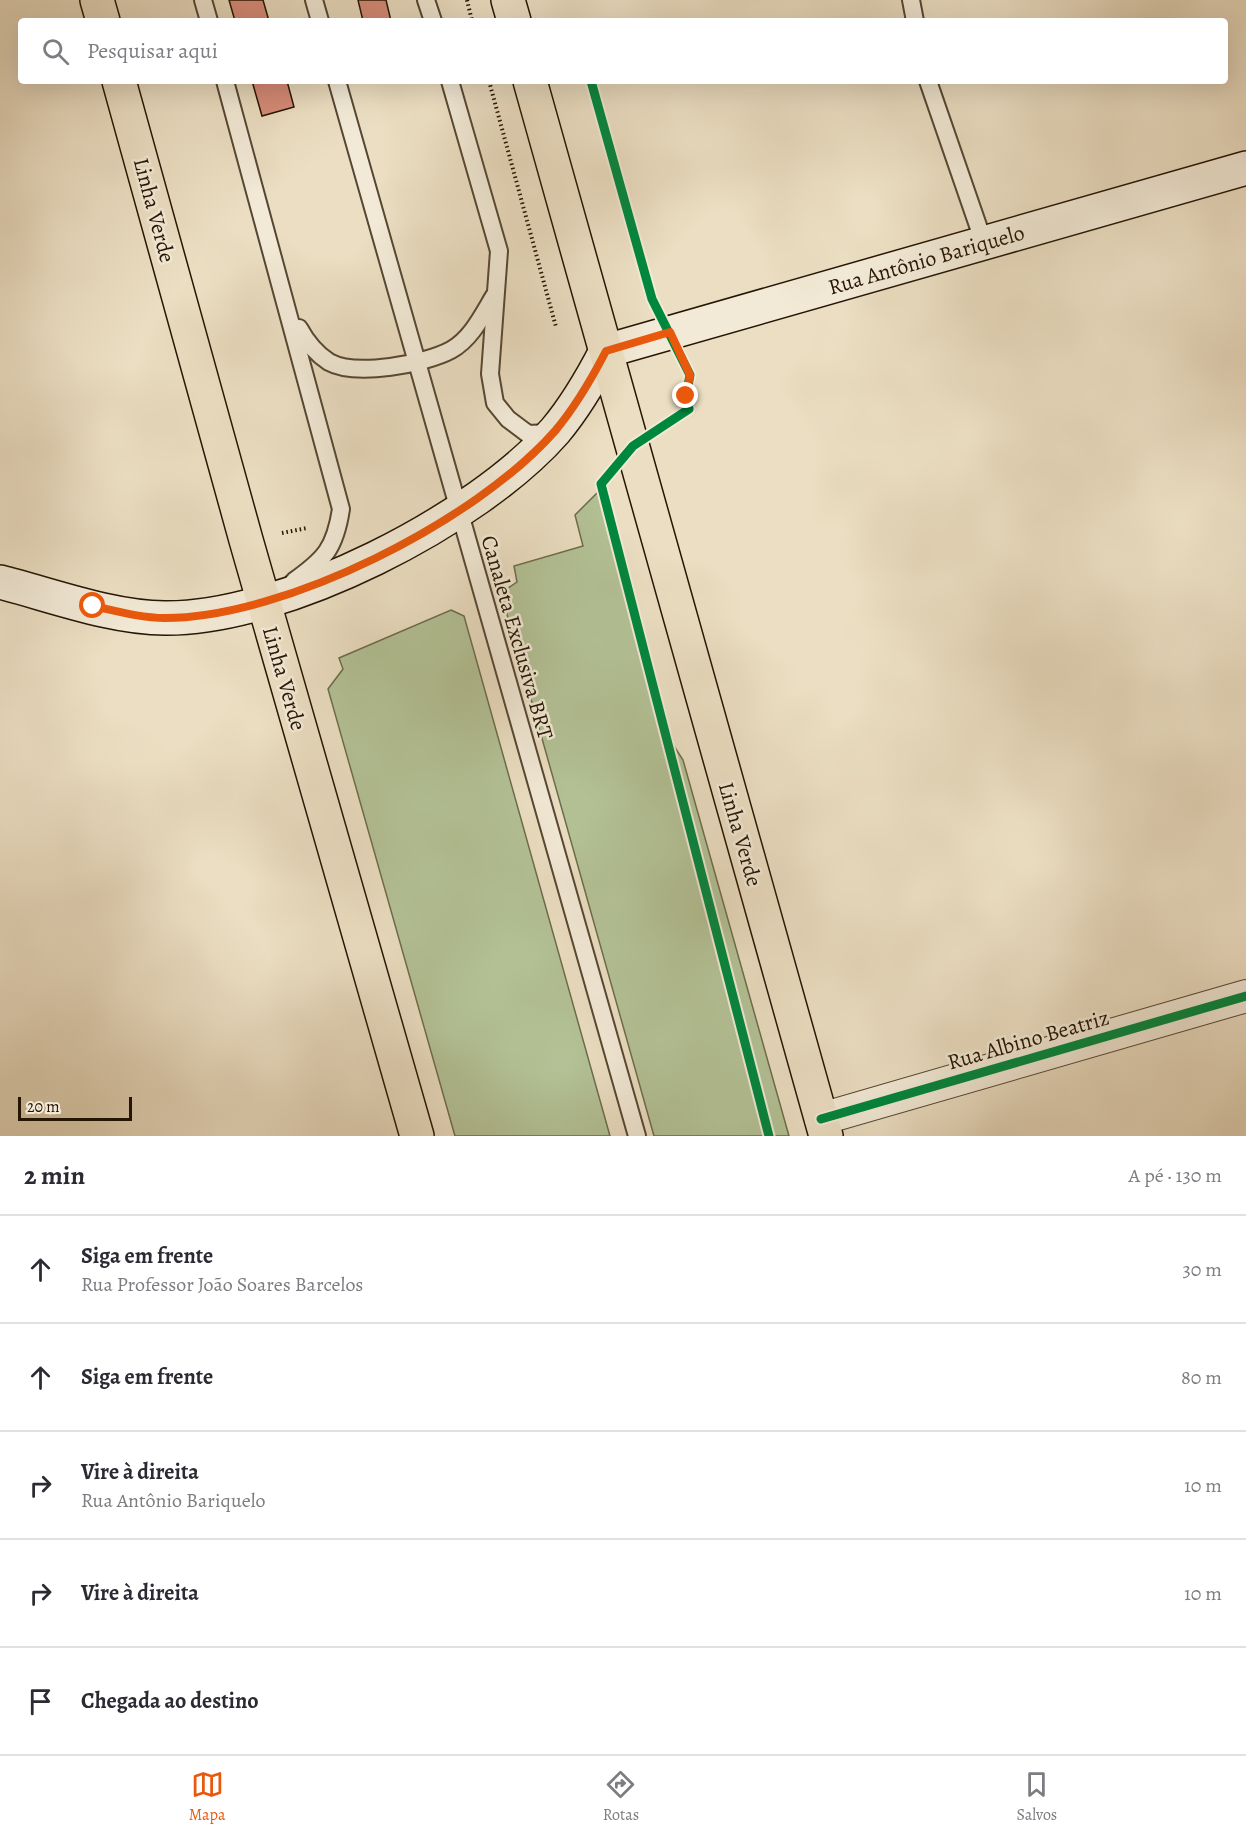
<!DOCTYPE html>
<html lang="pt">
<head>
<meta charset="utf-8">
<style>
  body { margin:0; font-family:Alegreya,serif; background:#f2f2f3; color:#2b2b33 }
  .scale { position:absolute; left:18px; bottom:15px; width:114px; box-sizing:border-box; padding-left:6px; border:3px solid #251503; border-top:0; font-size:16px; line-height:21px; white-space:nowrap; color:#251503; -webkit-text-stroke:4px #f2ead7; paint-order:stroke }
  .stop { position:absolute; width:18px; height:18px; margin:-14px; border:4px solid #ea580c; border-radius:50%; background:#fff }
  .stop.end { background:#ea580c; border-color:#fff; box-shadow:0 2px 6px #0008 }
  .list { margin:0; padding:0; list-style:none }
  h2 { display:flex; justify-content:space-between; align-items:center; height:78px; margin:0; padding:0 24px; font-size:26px }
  h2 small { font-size:20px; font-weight:400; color:#7c7c81 }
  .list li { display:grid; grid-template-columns:39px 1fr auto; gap:18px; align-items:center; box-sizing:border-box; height:108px; padding:0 24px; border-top:2px solid #e1e1e2 }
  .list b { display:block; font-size:22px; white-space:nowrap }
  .list p { margin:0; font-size:20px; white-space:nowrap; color:#7c7c81 }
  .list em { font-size:20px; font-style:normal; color:#7c7c81 }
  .icon { flex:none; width:33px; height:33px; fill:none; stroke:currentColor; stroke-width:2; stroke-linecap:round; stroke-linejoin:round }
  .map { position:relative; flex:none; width:1246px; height:1136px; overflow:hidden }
  .search { position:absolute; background:#fff; box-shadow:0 6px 24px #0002; left:18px; right:18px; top:18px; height:66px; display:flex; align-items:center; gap:15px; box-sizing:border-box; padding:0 21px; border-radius:6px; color:#7c7c81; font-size:22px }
  .sheet { height:618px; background:#fff }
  nav { display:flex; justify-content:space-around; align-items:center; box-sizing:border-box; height:84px; border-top:2px solid #e1e1e2; background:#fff; font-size:16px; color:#7c7c81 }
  nav a { display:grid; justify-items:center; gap:3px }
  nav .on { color:#ea580c }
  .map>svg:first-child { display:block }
  .green { fill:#b3c296; stroke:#6c6c4c; stroke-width:1.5 }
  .building { fill:#d88d7a; stroke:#251503; stroke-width:1.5 }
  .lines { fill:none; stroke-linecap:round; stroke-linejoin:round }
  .service-casing { stroke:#564733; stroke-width:20 }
  .minor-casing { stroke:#564733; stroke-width:34 }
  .secondary-casing { stroke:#251503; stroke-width:36 }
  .trunk-casing { stroke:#251503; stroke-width:36 }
  .path { stroke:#251503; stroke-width:4; stroke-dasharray:1.5 3; stroke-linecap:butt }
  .service { stroke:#f2ead7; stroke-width:16 }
  .minor { stroke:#f2ead7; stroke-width:32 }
  .secondary { stroke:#f2ead7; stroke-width:33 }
  .trunk { stroke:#ebdec2; stroke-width:33 }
  .cycleway-casing { stroke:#f2ead7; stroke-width:13 }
  .cycleway { stroke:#00873e; stroke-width:9 }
  .route { stroke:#ea580c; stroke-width:8 }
  .labels { text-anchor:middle; stroke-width:5; stroke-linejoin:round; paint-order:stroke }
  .street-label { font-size:22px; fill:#251503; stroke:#f2ead7 }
</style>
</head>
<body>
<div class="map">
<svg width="1246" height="1136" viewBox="0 0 1246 1136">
  <rect width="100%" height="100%" fill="#ebdec2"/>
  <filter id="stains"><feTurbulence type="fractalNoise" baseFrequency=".00333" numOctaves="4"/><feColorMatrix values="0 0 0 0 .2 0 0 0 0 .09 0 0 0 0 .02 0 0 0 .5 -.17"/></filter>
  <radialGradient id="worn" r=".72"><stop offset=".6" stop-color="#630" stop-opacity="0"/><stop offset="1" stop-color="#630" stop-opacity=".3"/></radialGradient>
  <g class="green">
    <polygon points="601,489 660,724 683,760 789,1136 654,1136 501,593 517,582 514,566 583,546 575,515"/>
    <polygon points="451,610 464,616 610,1136 455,1136 328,689 343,669 339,658"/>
  </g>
  <g class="building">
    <polygon points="229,0 263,0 269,21 235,21"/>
    <polygon points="358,0 386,0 391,21 363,21"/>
    <polygon points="252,81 287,81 294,107 262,116"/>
  </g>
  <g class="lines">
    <defs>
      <g id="service">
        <polyline points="203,0 209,21"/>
        <polyline points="314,0 320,21"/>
        <polyline points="426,0 433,21"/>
        <polyline points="911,0 915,21"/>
        <path d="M225,81L341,509C335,548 325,559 294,581"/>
        <polyline points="337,81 637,1136"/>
        <polyline points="450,81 499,251 490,374 495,403 508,419 528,434 549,433"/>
        <polyline points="928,81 984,243"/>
        <path d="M299,328C306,341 315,353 329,362C356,377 425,364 451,350C471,339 482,316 494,296"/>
      </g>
      <polyline id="minor" points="821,1119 1246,996"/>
      <path id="secondary" d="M0,582C51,595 112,618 165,618C284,619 477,520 555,431C576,406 591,380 606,351L1246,168"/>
      <g id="trunk">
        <polyline points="97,0 103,21"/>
        <polyline points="508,0 514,21"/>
        <polyline points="119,81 246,540 417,1136"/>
        <polyline points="530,81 826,1136"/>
      </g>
    </defs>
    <use href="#service" class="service-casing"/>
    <use href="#minor" class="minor-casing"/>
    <use href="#secondary" class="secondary-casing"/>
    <use href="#trunk" class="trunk-casing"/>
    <g class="path">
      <polyline points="467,0 472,21"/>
      <polyline points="489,81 556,327"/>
      <polyline points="282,533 307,528"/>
    </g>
    <use href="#service" class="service"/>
    <use href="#minor" class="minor"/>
    <use href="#secondary" class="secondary"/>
    <use href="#trunk" class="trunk"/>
    <defs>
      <g id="cycleway">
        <polyline points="591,81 652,299 690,375 686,396 689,409 633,446 601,484 769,1136"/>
        <polyline points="821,1119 1246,996"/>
      </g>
    </defs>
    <use href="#cycleway" class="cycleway-casing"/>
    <use href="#cycleway" class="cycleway"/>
  </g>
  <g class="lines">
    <path class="route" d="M93,606C116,611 141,618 165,618C285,618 476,521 555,431C576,406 591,380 606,351L670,332L690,375L686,396"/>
  </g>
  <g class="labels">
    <g class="street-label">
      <text transform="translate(155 210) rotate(75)" y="8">Linha Verde</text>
      <text transform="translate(926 259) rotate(-16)" y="8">Rua Antônio Bariquelo</text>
      <text transform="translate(518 637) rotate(74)" y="8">Canaleta Exclusiva BRT</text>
      <text transform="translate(285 678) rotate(74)" y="8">Linha Verde</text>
      <text transform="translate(741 834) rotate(74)" y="8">Linha Verde</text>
      <text transform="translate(1028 1039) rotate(-16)" y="8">Rua Albino Beatriz</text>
    </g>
  </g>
  <rect width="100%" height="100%" filter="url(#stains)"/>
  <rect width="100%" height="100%" fill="url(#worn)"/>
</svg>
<div class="scale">20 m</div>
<div class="stop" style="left:93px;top:606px"></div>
<div class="stop end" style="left:686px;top:396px"></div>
<div class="search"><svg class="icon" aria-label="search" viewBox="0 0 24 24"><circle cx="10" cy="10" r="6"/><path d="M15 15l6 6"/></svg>Pesquisar aqui</div>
</div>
<section class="sheet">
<h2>2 min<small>A pé · 130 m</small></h2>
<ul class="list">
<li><svg class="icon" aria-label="ahead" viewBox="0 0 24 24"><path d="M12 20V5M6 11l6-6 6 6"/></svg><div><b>Siga em frente</b><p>Rua Professor João Soares Barcelos</p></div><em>30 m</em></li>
<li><svg class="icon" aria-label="ahead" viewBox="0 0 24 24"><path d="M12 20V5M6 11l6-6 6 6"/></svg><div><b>Siga em frente</b></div><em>80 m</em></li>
<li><svg class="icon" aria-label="right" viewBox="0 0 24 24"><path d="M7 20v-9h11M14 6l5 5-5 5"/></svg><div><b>Vire à direita</b><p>Rua Antônio Bariquelo</p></div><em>10 m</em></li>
<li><svg class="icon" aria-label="right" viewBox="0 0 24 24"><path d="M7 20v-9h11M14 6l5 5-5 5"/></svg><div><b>Vire à direita</b></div><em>10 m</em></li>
<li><svg class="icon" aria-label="arrive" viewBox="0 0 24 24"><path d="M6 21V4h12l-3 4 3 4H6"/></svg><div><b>Chegada ao destino</b></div></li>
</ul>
</section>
<nav>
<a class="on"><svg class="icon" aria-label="map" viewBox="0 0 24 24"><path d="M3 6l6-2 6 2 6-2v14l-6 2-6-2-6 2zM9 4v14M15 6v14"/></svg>Mapa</a>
<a><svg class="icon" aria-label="directions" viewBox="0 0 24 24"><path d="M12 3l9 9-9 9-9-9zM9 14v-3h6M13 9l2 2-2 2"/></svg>Rotas</a>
<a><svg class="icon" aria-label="saved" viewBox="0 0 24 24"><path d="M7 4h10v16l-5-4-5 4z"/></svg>Salvos</a>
</nav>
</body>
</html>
